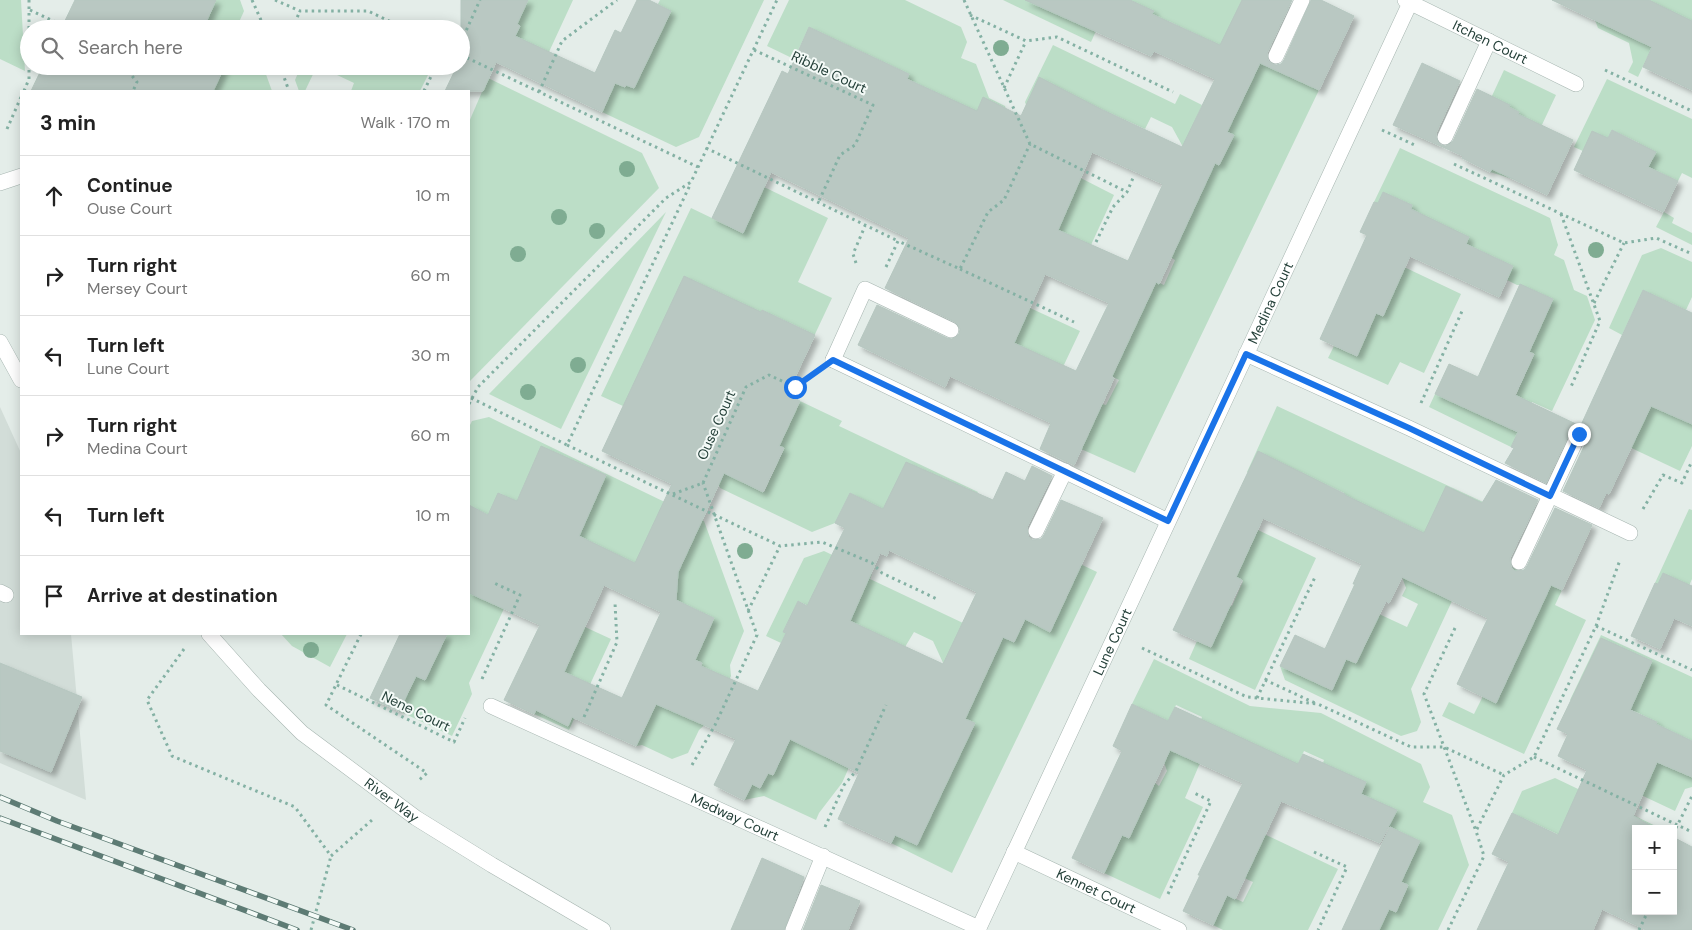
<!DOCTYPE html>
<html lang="en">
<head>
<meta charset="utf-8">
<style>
  body { margin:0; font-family:"DM Sans",sans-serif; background:#f6f6f6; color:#222 }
  .controls { position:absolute; right:15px; bottom:15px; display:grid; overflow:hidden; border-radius:0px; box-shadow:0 2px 12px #0003 }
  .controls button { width:45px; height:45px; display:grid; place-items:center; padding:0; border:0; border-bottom:1px solid #e0e0e0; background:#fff; color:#222; font:25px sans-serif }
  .stop { position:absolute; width:15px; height:15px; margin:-11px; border:4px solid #1a73e8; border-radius:50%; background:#fff }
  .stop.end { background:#1a73e8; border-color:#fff; box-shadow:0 1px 5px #0008 }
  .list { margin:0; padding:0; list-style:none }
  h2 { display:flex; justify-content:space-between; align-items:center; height:65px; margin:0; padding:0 20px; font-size:21px }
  h2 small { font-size:16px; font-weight:400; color:#767676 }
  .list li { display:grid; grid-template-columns:32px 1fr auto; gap:15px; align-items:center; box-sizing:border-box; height:80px; padding:0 20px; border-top:1px solid #e0e0e0 }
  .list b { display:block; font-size:19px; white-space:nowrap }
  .list p { margin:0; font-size:16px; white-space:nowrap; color:#767676 }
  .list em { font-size:16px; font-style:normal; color:#767676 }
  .icon { flex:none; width:28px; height:28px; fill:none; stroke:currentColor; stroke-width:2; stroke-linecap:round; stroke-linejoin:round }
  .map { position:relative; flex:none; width:1692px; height:930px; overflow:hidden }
  .search { position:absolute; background:#fff; box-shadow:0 2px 12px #0003; left:20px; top:20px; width:450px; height:55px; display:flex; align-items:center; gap:12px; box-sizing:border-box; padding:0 18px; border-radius:28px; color:#767676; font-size:19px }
  .panel { position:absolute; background:#fff; box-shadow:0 2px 12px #0003; left:20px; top:90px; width:450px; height:545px; border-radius:0px }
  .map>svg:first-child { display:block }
  .built { fill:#d2ddd8 }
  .green { fill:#bcdec7 }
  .building { fill:#b9c8c2; stroke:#b6c7c0; fill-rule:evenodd; filter:url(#shadow) }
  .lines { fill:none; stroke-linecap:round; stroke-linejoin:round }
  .lane-casing { stroke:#a6b5b0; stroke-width:16 }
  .street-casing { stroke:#a6b5b0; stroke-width:16 }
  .path { stroke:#84b1a4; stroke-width:3; stroke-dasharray:2.5 4; stroke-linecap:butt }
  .lane { stroke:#fff; stroke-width:15 }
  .street { stroke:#fff; stroke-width:15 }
  .rail-casing { stroke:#5d7b74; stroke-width:5.5 }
  .rail { stroke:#f4faf7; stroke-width:4; stroke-dasharray:11; stroke-linecap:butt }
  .tree { fill:#7fac92 }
  .route { stroke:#1a73e8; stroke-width:6 }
  .labels { text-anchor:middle; stroke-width:4; stroke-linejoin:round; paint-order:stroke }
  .street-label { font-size:14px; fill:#233f38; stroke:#f4faf7 }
</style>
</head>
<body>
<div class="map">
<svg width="1692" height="930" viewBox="0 0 1692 930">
  <defs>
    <filter id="shadow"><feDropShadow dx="4.5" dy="4.5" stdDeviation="2.5" flood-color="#0004"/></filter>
  </defs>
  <rect width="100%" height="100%" fill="#e4ede9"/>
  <polygon class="built" points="0,407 21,453 21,634 71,634 86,800 0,763"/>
  <g class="green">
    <polygon points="0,0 21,0 25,71 0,59"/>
    <polygon points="126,0 240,0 244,11 236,29 160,29"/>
    <polygon points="528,0 573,0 536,80 501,64 520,26 508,21 524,8"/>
    <polygon points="660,0 764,0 699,137 676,147 602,112 615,83 625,87 670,11 658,4"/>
    <polygon points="789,0 905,0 961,27 967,42 961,58 976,64 989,98 1005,106 1019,147 929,146 950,99 907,79 909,74 809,27 794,59 767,46"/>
    <polygon points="1003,0 1110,0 1091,42"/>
    <polygon points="1130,0 1242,0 1248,57 1319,90 1135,473 1081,449 1102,404 1106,405 1119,380 1105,373 1148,278 1164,285 1175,260 1163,253 1220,129 1233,119 1254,76 1224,61 1215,43 1168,21 1147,25 1153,11"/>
    <polygon points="1649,0 1692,0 1692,30"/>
    <polygon points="366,20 384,29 318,29 320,24"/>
    <polygon points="1595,20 1652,47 1638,77 1628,72 1633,62 1629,43 1598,28"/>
    <polygon points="1053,45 1175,104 1180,94 1202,105 1183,147 1172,127 1151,117 1145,129 1101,109 1033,125 1025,102"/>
    <polygon points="215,66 263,66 272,91 213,91 221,74"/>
    <polygon points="301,66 317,66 305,91 299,91 295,80"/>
    <polygon points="318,66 429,66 429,73 420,91 351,91 354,83"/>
    <polygon points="1504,70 1556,95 1516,180 1490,172 1519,112 1491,98"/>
    <polygon points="488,78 642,153 659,188 469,382 469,122"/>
    <polygon points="1607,79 1692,119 1692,178 1682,173 1678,181 1631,159 1639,143 1612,130 1608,138 1583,151 1574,147"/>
    <polygon points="1400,148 1550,218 1558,245 1554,255 1564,260 1574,290 1587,296 1595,320 1552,411 1532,402 1511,447 1429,407 1435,394 1488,418 1503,388 1516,395 1534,354 1529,352 1553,299 1521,285 1517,285 1507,280 1513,266 1466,244 1469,237 1407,217 1412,205 1383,192 1378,203 1374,202"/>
    <polygon points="1065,170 1114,195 1091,245 994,216"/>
    <polygon points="764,187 828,218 798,282 832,298 808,349 807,331 762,310 753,330 623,406 601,396 691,208 743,233"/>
    <polygon points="666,212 561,429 489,394"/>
    <polygon points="1664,212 1674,218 1672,223 1692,233 1692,245 1656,227"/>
    <polygon points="1661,248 1692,262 1692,297 1686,310 1643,290 1622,335 1609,328 1642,255"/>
    <polygon points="1404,267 1461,294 1424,373 1400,362 1388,385 1328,358 1334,346 1357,356 1376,313 1383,316"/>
    <polygon points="991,290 1080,331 1053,388 1016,345 978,318"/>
    <polygon points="1692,367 1692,446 1680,471 1606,436"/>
    <polygon points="800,401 842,421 839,426 978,492 969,511 1097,572 952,873 891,843 924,773 946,784 974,723 949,712 998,635 1014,642 1024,622 968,551 850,493 835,523 812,532 720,488 715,476 738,427 726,474 764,492 784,449 779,446"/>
    <polygon points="1277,406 1483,502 1463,545 1562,590 1555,605 1586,620 1524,754 1442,716 1449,702 1474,714 1483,696 1496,703 1508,678 1495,673 1527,635 1405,542 1412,527 1386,515 1337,507 1344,493 1327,485 1270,483 1247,472"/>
    <polygon points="489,417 704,521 744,631 730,665 731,676 711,719 699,730 688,753 672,759 642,745 636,746 660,695 691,687 702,664 695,660 714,618 657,591 663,576 618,555 573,549 579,535 499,493 488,515 469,505 469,427 472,421"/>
    <polygon points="1689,509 1692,510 1692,579 1684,597 1684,583 1663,573 1658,584 1655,583"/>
    <polygon points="1258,530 1316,558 1255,690 1189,659 1197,641 1211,647 1216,599 1232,606 1243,581 1236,577"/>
    <polygon points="824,551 872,574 870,579 963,623 944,665 933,641 914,632 905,647 848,625 798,601 783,632 786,633 781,643 766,636 804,558"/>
    <polygon points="1402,577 1452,601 1411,689 1421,722 1417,731 1401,736 1285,680 1280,666 1332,690 1346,659 1356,663 1379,614 1407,627 1418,604 1402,596 1406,588"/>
    <polygon points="471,580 509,598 469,683 472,694 452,736 399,711 430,644 440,649 447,634 469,634 469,585"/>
    <polygon points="585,627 611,639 569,730 534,714 557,666"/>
    <polygon points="281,634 347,634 330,667 292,646"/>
    <polygon points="1601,635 1692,677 1692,741 1671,731 1651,735 1657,722 1619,704 1612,720 1570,700"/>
    <polygon points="1154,659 1250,706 1321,713 1421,764 1430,787 1423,802 1452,815 1469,865 1438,930 1379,930 1382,906 1396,912 1408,886 1401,882 1420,841 1377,821 1359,796 1366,782 1322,766 1324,760 1304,751 1292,777 1195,732 1202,717 1176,705 1168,721 1132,704"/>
    <polygon points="881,696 842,783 819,813 816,820 764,796 744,800 752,784 760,788 768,773 773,775 791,737"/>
    <polygon points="1158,744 1200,763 1185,798 1203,807 1160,899 1104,873 1128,823 1143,808 1155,783 1159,786 1167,771"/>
    <polygon points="1657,762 1692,777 1692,787 1685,789 1675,811 1588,770"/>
    <polygon points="1555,778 1662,829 1636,829 1570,840 1512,813 1522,791"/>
    <polygon points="1264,834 1338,869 1308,930 1223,930 1213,925 1227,895 1243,902 1253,882 1244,878"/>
  </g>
  <g class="building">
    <polygon points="75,0 216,0 203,29 61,29"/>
    <polygon points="461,0 528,0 517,24 520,26 515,36 595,73 615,30 621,33 637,0 649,0 671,11 634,88 626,85 625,87 615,83 602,112 496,62 483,91 445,91 457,66 461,66"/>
    <path d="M1025,0H1130L1154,11L1152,14L1220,45L1242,0H1292L1267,53L1268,61L1276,65L1281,64L1284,60L1311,0H1321L1354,16L1319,90L1260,63L1227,132L1234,135L1219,165L1215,163L1159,284L1156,282L1112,376L1114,378L1074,465L1040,449L1051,423L950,376L945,387L858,345L877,305L947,338L952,339L959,334L960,329L955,322L885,288L909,238L771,172L743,233L712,218L782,71L788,74L809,27L909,74L907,79L977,111L983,97L1021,116L1039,77L1101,109L1182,147L1215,79L1154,51L1151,56ZM1092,152L1163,184L1128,261L1058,230ZM1045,274L1109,303L1076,371L1014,343Z"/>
    <polygon points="1552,0 1649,0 1692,21 1692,90 1643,67 1652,47"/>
    <polygon points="1422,63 1460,81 1436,133 1436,138 1441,145 1446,146 1453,141 1477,89 1510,105 1509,107 1519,112 1518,114 1573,140 1547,195 1492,169 1490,172 1462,158 1463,156 1393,125"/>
    <polygon points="43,66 225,66 213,91 31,91"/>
    <polygon points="1612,130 1656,152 1648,167 1678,181 1663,212 1574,170 1592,131 1608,138"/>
    <polygon points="1383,192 1412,205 1411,209 1469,237 1466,244 1513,266 1499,297 1410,256 1383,316 1376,313 1357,356 1320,339 1367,235 1360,232 1374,202 1378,203"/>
    <path d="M684,276L761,312L762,310L815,335L787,394L800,401L779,446L784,448L763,492L724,473L678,572L676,600L714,618L695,660L702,663L701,666L758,691L786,633L783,632L798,601L807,606L845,528L835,523L850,493L883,509L906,462L993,500L1006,472L1025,481L1032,466L1052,476L1027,527L1028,536L1032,540L1041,539L1044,535L1061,500L1103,518L1050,632L1025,619L1014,642L1003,637L965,719L975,723L917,845L895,835L891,843L838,819L859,773L790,739L773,775L768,773L760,788L752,784L744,800L714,785L736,739L656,704L636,746L572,717L568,726L536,710L534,714L504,700L540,625L469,593V505L488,515L498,493L517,501L541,446L606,475L579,536L635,563L672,484L602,451ZM889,550L977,592L943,664L850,621L880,553L887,556ZM604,585L661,612L622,698L564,672Z"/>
    <polygon points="1520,284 1553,299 1529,352 1534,354 1515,395 1578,425 1571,430 1546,483 1505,463 1514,448 1511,447 1518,432 1435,394 1449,364 1478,377"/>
    <polygon points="1643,290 1692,313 1692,424 1651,406 1609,494 1606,493 1599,508 1563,491 1588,438 1587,429 1581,425"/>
    <polygon points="1258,451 1345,494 1345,495 1424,533 1446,486 1482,503 1496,480 1538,500 1510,558 1511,567 1515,571 1524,570 1527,566 1555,508 1592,525 1562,590 1551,585 1496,703 1457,684 1488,618 1402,577 1389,603 1386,601 1356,663 1346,659 1332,690 1280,666 1295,635 1325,649 1355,584 1353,584 1362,564 1263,518 1236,577 1242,580 1211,647 1173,630"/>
    <polygon points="1663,573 1692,586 1692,626 1674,618 1660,649 1631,636 1655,583 1658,584"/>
    <polygon points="400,634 447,634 425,680 416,676 399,711 370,698"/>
    <polygon points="1601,638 1652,661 1630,710 1657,722 1656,724 1692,741 1692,777 1657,762 1633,816 1657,829 1636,829 1636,911 1673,911 1673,837 1692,847 1692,930 1646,930 1602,909 1593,930 1477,930 1509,862 1492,854 1512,813 1558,835 1587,770 1558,756 1568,734 1557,729"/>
    <polygon points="0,663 82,697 51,772 0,751"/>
    <polygon points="1132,704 1168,721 1175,707 1298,764 1303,754 1366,782 1361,794 1397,810 1380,843 1281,801 1235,899 1227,895 1213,925 1183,911 1200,875 1198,875 1243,783 1170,750 1129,838 1122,835 1104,873 1072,858 1122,751 1113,746"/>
    <polygon points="1390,827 1420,841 1401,882 1408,885 1396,912 1389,909 1379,930 1342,930"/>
    <polygon points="762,858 804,877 784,930 731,930"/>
    <polygon points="821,885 860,901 848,930 803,930"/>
  </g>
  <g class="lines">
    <defs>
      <g id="lane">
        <polyline points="1276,56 1302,0"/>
        <polyline points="1445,137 1489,41"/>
        <polyline points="833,360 865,289 951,330"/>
        <polyline points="1036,531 1065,471"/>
        <polyline points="1519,562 1579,434"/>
        <polyline points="0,592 6,595"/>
        <polyline points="793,930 823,856"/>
      </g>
      <g id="street">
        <path id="s1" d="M1405,0L1576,84"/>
        <polyline points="0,183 21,176"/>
        <polyline points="0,342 21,380"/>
        <polyline points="1246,354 1409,428 1630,533"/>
        <polyline points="833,360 1168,521"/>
        <path id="s2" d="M209,634L259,690L302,733L416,818L492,865L603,930"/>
        <path id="s3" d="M491,706L979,928"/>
        <path id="s4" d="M1014,852L1179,930"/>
        <path id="s5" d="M978,930L1410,3"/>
      </g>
    </defs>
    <use href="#lane" class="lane-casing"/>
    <use href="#street" class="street-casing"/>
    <g class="path">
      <polyline points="29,0 29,29"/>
      <polyline points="252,0 265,29"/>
      <polyline points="275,0 300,11 368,11 406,29"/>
      <polyline points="964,0 1030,144 1127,192"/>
      <polyline points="30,10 70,29"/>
      <polyline points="970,15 1026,41 1057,37 1173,92"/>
      <polyline points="292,29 300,11"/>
      <polyline points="461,42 480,0"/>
      <polyline points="754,50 873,105 855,145 840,155 818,203"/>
      <polyline points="461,55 698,167"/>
      <polyline points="124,66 137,82 133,91"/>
      <polyline points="280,66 289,91"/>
      <polyline points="1605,70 1692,111"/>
      <polyline points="1004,88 1026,41"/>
      <polyline points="24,91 29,79 29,66"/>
      <polyline points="424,91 436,66"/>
      <polyline points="539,92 562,41 617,0"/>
      <polyline points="7,129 21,97"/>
      <polyline points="1382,130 1417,146"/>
      <polyline points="706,148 898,241"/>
      <polyline points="1454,164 1624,243 1656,238 1692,254"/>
      <polyline points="1561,214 1600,321 1570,389"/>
      <polyline points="1096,242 1113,207 1127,192 1133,178"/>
      <polyline points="856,263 853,254 865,226"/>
      <polyline points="886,267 898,241 960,269 988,212 1004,200 1030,144"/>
      <polyline points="960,269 1074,322"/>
      <polyline points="1594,303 1624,243"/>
      <polyline points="471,398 567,445 691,183"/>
      <polyline points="1421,403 1463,309"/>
      <polyline points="469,404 478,387 666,198 691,182 777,0"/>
      <polyline points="567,445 780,546 822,542 872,563 882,573 937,599"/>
      <polyline points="703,483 746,387 769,375 795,387 810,376"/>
      <polyline points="673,494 703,483"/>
      <polyline points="1643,509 1663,475 1682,483 1692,461"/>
      <polyline points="748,611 780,546"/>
      <polyline points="1596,626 1692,670"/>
      <polyline points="1455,628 1424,694 1476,831"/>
      <polyline points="361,634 326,705 427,773 417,782"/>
      <polyline points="1142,648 1247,697 1318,704 1411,747 1444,747 1504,775"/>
      <polyline points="184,649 147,700 172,756 295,807 331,856"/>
      <polyline points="482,679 520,595 492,582"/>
      <polyline points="1265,680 1315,703"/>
      <polyline points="337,685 454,742 465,718"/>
      <polyline points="1257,698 1316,575"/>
      <polyline points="584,717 617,642 615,603"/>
      <polyline points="1534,757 1692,832"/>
      <polyline points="692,765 715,725 757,635 703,483"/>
      <polyline points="825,827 844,785 856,771 886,705"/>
      <polyline points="1673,834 1692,796"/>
      <polyline points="1314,852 1347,867 1318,930"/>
      <polyline points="331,856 372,820"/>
      <polyline points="1168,894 1211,801 1192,792"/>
      <polyline points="311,930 331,856"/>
      <polyline points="1448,930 1484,856 1476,831 1504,775 1534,757 1596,626 1620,560"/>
      <polyline points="1639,930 1648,911"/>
    </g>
    <use href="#lane" class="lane"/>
    <use href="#street" class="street"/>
    <defs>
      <g id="rail">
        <polyline points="0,797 57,821 353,930"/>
        <polyline points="0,818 297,930"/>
      </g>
    </defs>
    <use href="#rail" class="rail-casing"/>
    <use href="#rail" class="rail"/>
  </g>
  <g class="tree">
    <circle cx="1001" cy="48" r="8"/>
    <circle cx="627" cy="169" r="8"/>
    <circle cx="559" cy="217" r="8"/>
    <circle cx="597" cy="231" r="8"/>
    <circle cx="1596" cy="250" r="8"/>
    <circle cx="518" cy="254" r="8"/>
    <circle cx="578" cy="365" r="8"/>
    <circle cx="528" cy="392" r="8"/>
    <circle cx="745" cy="551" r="8"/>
    <circle cx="311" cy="650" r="8"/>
  </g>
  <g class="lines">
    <polyline class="route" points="795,387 833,360 1168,521 1246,354 1409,428 1550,496 1579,434"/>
  </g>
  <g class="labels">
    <g class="street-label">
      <text dy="5" stroke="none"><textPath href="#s1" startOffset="95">Itchen Court</textPath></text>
      <text transform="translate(829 72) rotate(25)" y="5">Ribble Court</text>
      <text dy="5" stroke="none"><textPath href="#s5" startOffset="692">Medina Court</textPath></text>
      <text transform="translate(716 425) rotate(-66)" y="5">Ouse Court</text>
      <text dy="5" stroke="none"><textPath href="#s5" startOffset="318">Lune Court</textPath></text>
      <text transform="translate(416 711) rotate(26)" y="5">Nene Court</text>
      <text dy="5" stroke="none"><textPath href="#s2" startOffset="248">River Way</textPath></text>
      <text dy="5" stroke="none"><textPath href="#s3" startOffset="268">Medway Court</textPath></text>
      <text dy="5" stroke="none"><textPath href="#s4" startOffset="91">Kennet Court</textPath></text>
    </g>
  </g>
</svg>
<div class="controls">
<button>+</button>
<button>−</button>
</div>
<div class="stop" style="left:795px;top:387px"></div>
<div class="stop end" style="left:1579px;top:434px"></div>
<div class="search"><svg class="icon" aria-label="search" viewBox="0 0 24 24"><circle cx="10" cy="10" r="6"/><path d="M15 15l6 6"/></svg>Search here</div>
<section class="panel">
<h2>3 min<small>Walk · 170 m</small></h2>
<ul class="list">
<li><svg class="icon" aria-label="ahead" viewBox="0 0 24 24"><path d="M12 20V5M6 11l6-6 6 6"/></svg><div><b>Continue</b><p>Ouse Court</p></div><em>10 m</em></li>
<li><svg class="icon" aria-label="right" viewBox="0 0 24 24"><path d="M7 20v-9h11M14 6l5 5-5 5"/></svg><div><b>Turn right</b><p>Mersey Court</p></div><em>60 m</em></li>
<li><svg class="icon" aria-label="left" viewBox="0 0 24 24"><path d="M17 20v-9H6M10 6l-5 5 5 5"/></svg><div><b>Turn left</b><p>Lune Court</p></div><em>30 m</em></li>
<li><svg class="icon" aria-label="right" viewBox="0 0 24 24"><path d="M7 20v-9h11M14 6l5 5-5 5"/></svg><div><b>Turn right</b><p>Medina Court</p></div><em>60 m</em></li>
<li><svg class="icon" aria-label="left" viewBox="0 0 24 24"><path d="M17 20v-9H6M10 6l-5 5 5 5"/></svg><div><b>Turn left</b></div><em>10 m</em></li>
<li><svg class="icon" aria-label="arrive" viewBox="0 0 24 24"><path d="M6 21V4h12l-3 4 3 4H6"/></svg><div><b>Arrive at destination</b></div></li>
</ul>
</section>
</div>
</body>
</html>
